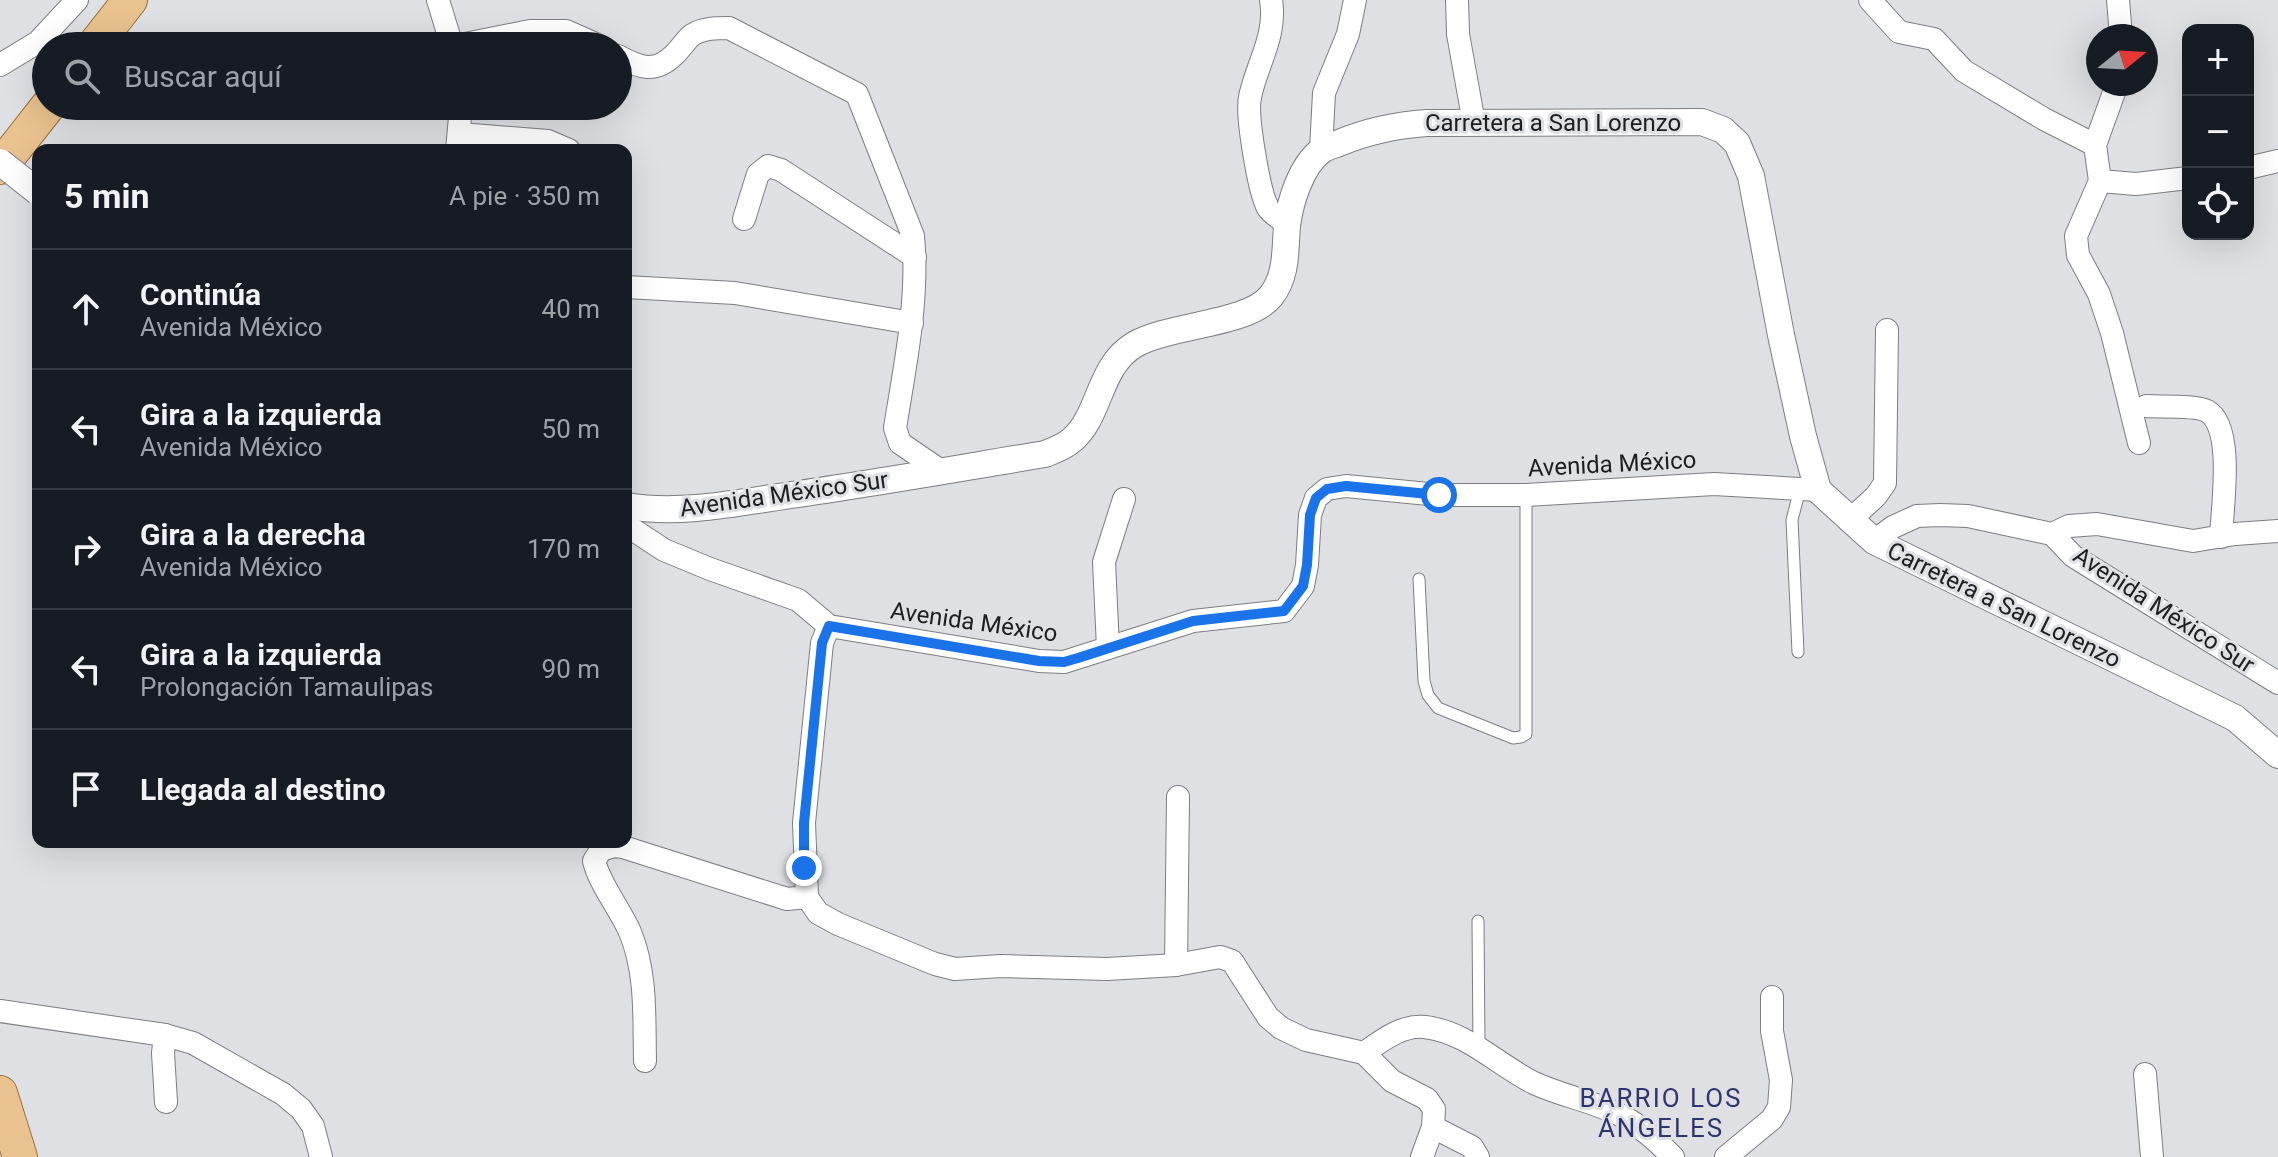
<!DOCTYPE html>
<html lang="es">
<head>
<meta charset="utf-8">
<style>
  body { margin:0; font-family:Roboto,sans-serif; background:#20242c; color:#f1f3f6 }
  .controls { position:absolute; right:24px; top:24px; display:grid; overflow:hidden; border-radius:16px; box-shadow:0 8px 32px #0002 }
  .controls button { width:72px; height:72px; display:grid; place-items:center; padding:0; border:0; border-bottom:2px solid #363941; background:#171b24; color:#f1f3f6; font:40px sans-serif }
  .compass { position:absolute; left:2086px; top:24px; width:72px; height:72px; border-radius:50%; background:#171b24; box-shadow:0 8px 32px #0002; rotate:72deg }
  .stop { position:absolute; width:24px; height:24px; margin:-18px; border:6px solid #1a73e8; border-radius:50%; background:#fff }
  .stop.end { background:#1a73e8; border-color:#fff; box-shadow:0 2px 8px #0008 }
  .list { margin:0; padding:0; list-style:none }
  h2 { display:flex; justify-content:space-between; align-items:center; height:104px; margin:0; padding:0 32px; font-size:34px }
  h2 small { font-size:26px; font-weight:400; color:#9ea1a6 }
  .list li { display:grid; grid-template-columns:52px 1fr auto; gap:24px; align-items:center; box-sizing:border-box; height:120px; padding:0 32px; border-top:2px solid #363941 }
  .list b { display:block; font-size:30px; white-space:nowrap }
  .list p { margin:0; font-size:26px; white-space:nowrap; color:#9ea1a6 }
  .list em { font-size:26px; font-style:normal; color:#9ea1a6 }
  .icon { flex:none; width:44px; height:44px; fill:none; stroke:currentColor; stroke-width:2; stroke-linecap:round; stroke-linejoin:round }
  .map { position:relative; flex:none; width:2278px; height:1157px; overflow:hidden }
  .search { position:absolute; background:#171b24; box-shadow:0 8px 32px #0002; left:32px; top:32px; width:600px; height:88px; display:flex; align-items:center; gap:20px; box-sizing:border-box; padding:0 28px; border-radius:44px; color:#9ea1a6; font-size:30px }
  .panel { position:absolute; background:#171b24; box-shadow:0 8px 32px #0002; left:32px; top:144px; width:600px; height:704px; border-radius:16px }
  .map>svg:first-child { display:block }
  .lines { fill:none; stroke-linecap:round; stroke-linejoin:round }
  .service-casing { stroke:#7d7d81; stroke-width:13 }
  .minor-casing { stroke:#7d7d81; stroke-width:24 }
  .tertiary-casing { stroke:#7d7d81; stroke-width:28 }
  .primary-casing { stroke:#986f38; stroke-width:36 }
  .service { stroke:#fff; stroke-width:11 }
  .minor { stroke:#fff; stroke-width:22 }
  .tertiary { stroke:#fff; stroke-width:26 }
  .primary { stroke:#e9c28f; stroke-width:34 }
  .tertiary-bridge-casing { stroke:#7d7d81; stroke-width:28; stroke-linecap:butt }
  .tertiary-bridge { stroke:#fff; stroke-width:26 }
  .route { stroke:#1a73e8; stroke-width:10 }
  .labels { text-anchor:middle; stroke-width:6; stroke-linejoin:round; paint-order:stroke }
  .street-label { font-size:24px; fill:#1d1e1f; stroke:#dfe0e4 }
  .neighbourhood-label { font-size:26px; letter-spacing:2px; fill:#2f346f; stroke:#dfe0e4 }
</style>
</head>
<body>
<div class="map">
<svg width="2278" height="1157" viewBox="0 0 2278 1157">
  <rect width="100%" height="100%" fill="#dfe0e4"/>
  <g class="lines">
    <defs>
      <g id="service">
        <polyline points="1419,579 1424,681 1428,695 1438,708 1513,738 1521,737 1526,734 1526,495"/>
        <polyline points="1798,652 1792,520 1800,489"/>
        <polyline points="1478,921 1479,1047"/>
      </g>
      <g id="minor">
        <polyline points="438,0 452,46"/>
        <path d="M1271,0C1277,36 1257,63 1250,97C1246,115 1259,192 1268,208C1272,214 1281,219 1287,224"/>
        <polyline points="1457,0 1458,34 1474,123"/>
        <polyline points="1870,0 1899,32 1934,39 1964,71 2044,119 2095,145"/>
        <polyline points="2118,0 2121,36"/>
        <polyline points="455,46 530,31 566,31 600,46"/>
        <path d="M618,56C640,68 655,74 675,54C681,48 686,40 692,35C703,28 717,28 729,28L857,94L913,236C919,300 905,365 895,428L900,443L941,471"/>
        <polyline points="0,65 38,42 77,0"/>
        <polyline points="2117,84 2095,145 2100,181 2076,236 2078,255 2099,294 2112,333 2139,443"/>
        <polyline points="460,134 548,141 569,150"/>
        <polyline points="457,150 461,106"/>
        <polyline points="1321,150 1324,93 1348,34 1355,0"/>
        <polyline points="2248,168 2278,161"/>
        <polyline points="2100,181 2136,184 2188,178"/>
        <polyline points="744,219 758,174 768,166 781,170 915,257"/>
        <polyline points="626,287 735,293 912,323"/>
        <path d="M2146,406C2160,407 2197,405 2207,411C2235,427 2222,508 2221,537"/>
        <polyline points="1849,521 1876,496 1885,483 1887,330"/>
        <polyline points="626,525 664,550 710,569 798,600 829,626 1039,661 1064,662 1193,621 1284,611 1303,586 1307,565 1310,515 1316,498 1327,489 1346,486 1439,495 1526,495 1714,484 1818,490"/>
        <polyline points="2052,534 2073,556 2278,683"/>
        <polyline points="1874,541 1893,527 1917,516 1940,515 1968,516 2052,534 2069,526 2097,524 2193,541 2235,534 2278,531"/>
        <path d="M829,626L822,643L804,823L807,897L818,913L838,924L935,964L955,969L1001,966L1107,969L1176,965L1220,957L1232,961L1268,1017L1281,1028L1306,1040L1364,1053C1381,1041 1403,1024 1425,1027C1467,1032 1498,1065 1534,1083C1562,1096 1593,1101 1620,1115C1640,1125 1657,1141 1673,1157"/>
        <polyline points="1108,648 1104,562 1124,499"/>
        <polyline points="1176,965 1178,797"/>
        <polyline points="0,1011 165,1035 193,1043 283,1094 301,1109 313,1126 321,1157"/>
        <polyline points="165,1035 163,1053 166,1102"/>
        <polyline points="1364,1053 1392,1081 1427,1099 1434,1109 1433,1127 1422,1157"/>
        <path d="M645,1061C644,1018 647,973 630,932C620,909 600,885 594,861L601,850L614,846L623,847L787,899L807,897"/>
        <polyline points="2145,1074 2152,1157"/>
        <polyline points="1433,1127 1472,1147 1478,1157"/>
        <polyline points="1726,1157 1772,1119 1779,1107 1781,1080 1772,1031 1772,997"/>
      </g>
      <path id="tertiary" d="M626,506C680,515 737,503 791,495C876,483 960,468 1045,454C1055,450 1064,447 1072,440C1101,415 1098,367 1134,345C1170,324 1248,325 1271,296C1287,276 1285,251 1287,226C1290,202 1301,165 1322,150C1326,147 1334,145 1339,143C1368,131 1396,125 1427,123L1702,122L1723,130L1737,143L1751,176L1781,335L1803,436L1818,490L1874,541L2235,718L2278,755"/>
      <g id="primary">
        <polyline points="94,46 130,0"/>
        <polyline points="0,167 48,106"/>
        <polyline points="0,1093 20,1157"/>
      </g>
    </defs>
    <use href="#service" class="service-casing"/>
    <use href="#minor" class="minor-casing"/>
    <use href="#tertiary" class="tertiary-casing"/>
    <use href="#primary" class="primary-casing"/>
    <use href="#service" class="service"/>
    <use href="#minor" class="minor"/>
    <use href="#tertiary" class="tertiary"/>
    <use href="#primary" class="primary"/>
    <defs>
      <polyline id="tertiary-bridge" points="0,162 38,192"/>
    </defs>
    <use href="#tertiary-bridge" class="tertiary-bridge-casing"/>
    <use href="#tertiary-bridge" class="tertiary-bridge"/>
  </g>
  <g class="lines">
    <polyline class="route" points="804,868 804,823 822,643 829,626 1039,661 1064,662 1078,658 1193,621 1284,611 1303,586 1307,565 1310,515 1316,498 1327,489 1346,486 1439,495"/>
  </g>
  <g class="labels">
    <g class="street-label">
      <text x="1553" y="131">Carretera a San Lorenzo</text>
      <text transform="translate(1612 464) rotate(-3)" y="8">Avenida México</text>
      <text transform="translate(784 494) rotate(-8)" y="8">Avenida México Sur</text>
      <text transform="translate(2004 605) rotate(26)" y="8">Carretera a San Lorenzo</text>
      <text transform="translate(2164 610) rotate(33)" y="8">Avenida México Sur</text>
      <text transform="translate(974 622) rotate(8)" y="8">Avenida México</text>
    </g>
    <g class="neighbourhood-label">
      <text x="1661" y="1107">BARRIO LOS<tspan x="1661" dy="30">ÁNGELES</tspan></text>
    </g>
  </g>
</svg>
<div class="controls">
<button>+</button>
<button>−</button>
<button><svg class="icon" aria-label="locate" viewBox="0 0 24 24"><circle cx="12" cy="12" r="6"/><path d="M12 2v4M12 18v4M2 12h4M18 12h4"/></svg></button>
</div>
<svg class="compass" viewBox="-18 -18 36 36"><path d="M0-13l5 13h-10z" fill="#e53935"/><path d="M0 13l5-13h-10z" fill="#9ea1a6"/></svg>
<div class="stop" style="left:1439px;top:495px"></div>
<div class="stop end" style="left:804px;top:868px"></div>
<div class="search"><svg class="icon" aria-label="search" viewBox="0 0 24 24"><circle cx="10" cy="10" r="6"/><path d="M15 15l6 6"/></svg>Buscar aquí</div>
<section class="panel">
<h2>5 min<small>A pie · 350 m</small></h2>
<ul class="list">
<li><svg class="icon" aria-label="ahead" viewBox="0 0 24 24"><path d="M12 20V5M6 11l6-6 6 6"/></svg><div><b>Continúa</b><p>Avenida México</p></div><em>40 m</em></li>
<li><svg class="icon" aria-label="left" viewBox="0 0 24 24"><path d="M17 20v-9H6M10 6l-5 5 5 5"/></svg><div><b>Gira a la izquierda</b><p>Avenida México</p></div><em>50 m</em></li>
<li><svg class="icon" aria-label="right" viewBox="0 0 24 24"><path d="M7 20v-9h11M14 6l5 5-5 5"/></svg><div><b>Gira a la derecha</b><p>Avenida México</p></div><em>170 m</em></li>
<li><svg class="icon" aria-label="left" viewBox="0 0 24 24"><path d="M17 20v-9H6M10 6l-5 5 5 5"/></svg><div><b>Gira a la izquierda</b><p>Prolongación Tamaulipas</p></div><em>90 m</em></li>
<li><svg class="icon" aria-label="arrive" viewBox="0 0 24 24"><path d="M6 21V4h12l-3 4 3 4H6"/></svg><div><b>Llegada al destino</b></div></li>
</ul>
</section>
</div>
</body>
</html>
